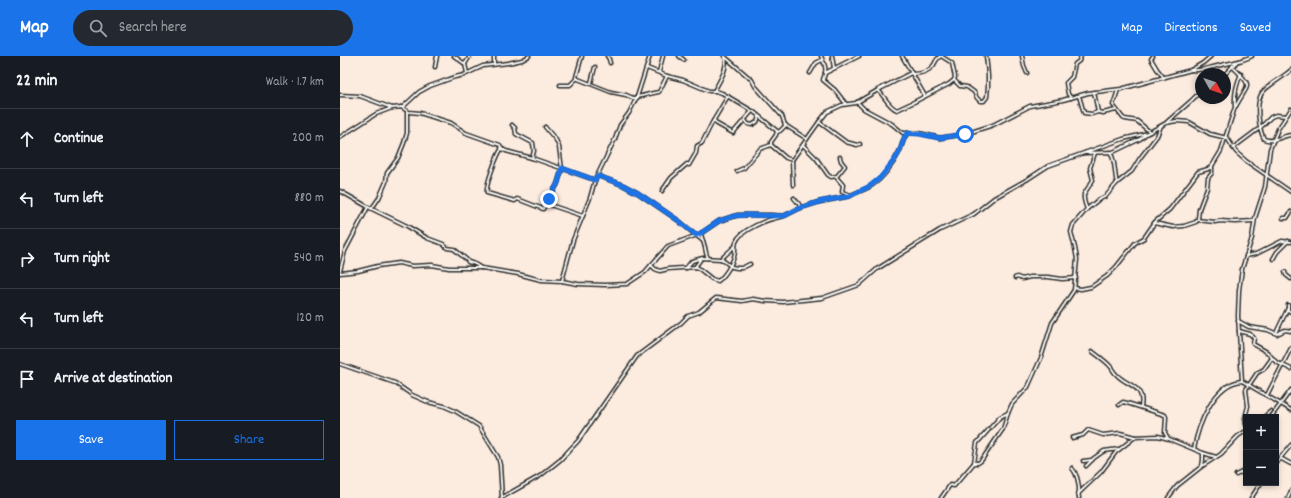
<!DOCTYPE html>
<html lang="en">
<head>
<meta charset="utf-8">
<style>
  body { margin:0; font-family:Dekko,sans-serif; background:#242831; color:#f1f3f6 }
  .controls { position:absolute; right:12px; bottom:12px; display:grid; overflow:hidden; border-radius:0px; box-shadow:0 2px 6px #0003 }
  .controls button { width:36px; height:36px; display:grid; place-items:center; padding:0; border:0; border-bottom:1px solid #363941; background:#171b24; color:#f1f3f6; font:20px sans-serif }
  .compass { position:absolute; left:855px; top:12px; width:36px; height:36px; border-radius:50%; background:#171b24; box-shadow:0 2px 6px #0003; rotate:130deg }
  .stop { position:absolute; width:12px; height:12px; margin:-9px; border:3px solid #1a73e8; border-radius:50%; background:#fff }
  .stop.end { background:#1a73e8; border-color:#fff; box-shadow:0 1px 4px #0008 }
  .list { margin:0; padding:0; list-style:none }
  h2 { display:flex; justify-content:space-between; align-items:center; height:52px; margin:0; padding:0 16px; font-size:17px }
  h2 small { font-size:13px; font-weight:400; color:#9ea1a6 }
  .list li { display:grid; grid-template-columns:26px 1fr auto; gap:12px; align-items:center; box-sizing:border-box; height:60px; padding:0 16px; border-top:1px solid #363941 }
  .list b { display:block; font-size:15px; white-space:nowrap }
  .list em { font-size:13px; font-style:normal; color:#9ea1a6 }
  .actions { display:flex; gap:8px; padding:12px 16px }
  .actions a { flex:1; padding:9px 0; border:1px solid #1a73e8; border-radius:0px; text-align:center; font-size:14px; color:#1a73e8 }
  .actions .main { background:#1a73e8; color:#fff }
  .icon { flex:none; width:22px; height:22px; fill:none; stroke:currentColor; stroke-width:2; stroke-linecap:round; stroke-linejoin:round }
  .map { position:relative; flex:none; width:951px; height:442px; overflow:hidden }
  header { display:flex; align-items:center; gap:24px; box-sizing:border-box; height:56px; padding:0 20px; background:#1a73e8; color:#fff }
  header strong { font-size:19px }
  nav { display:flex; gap:22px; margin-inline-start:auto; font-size:14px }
  .search { width:280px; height:36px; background:#242831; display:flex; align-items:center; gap:10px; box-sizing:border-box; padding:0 14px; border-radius:22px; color:#9ea1a6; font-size:15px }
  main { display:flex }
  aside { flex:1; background:#171b24 }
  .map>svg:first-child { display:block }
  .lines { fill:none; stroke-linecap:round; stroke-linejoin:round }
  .minor-casing { stroke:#2b2b2b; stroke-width:5 }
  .minor { stroke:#fdfcf7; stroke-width:2 }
  .route { stroke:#1a73e8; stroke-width:5 }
</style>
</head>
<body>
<header>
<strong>Map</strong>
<div class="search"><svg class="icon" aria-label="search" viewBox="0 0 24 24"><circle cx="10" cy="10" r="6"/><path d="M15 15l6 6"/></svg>Search here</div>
<nav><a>Map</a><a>Directions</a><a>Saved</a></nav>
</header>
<main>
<aside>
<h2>22 min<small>Walk · 1.7 km</small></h2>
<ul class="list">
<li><svg class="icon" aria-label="ahead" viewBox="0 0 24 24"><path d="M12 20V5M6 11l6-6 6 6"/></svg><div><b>Continue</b></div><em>200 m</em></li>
<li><svg class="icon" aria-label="left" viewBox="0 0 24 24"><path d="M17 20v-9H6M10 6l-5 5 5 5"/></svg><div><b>Turn left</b></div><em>880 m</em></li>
<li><svg class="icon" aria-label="right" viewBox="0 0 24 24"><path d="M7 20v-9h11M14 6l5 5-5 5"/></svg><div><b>Turn right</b></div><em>540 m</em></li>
<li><svg class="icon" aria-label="left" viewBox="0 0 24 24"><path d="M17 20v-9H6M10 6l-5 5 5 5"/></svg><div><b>Turn left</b></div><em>120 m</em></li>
<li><svg class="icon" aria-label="arrive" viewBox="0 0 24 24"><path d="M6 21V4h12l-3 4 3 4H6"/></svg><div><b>Arrive at destination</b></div></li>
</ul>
<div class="actions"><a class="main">Save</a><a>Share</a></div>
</aside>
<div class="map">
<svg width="951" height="442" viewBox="0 0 951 442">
  <rect width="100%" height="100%" fill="#fcece0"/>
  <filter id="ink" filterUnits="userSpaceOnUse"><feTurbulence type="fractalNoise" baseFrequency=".025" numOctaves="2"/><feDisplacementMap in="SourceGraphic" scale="8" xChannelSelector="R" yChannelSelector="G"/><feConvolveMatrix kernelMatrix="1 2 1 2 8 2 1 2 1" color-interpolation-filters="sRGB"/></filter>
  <g filter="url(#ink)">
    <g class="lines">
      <defs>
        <g id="minor">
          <polyline points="114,0 125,8"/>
          <polyline points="154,0 154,8"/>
          <polyline points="242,0 236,21 238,23 271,36 286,39 293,42 297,42"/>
          <polyline points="267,0 269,3 270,7"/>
          <polyline points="339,0 344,4"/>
          <polyline points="384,0 412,24 415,30 442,60 445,69 467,83"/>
          <path d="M481,0C483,5 487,11 485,17C485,20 483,22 483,24L495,34L506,48"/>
          <polyline points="492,0 494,12"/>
          <polyline points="562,0 585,40"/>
          <polyline points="682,0 684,10 687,17"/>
          <polyline points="813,0 811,3 817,13 824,22"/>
          <path d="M892,10C914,32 909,26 896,50"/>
          <polyline points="95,11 97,0"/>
          <polyline points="307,12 327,20 343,24 369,35 376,35 382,37 414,56 437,75 436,79 431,86 431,89"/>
          <path d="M851,14C861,15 868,12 877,10C889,7 901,6 912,0"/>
          <path d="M951,14C944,21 926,30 922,37C915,47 919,73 924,83C932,87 942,80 951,79"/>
          <polyline points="319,16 323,0"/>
          <polyline points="127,17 125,8 130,0"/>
          <polyline points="470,17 476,7 482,4"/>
          <polyline points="485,17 519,0"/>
          <polyline points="885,18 896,7"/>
          <path d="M614,24L620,30L627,31L634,36L637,42L640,45H644L647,41C649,26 648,16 646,0"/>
          <polyline points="251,27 255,11"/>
          <polyline points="220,29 230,29 237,22"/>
          <path d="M538,34C544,40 549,51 557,54L572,47L609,28L614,24L615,21L612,7L601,0C596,2 596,6 593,10C588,16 579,18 572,18"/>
          <polyline points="778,34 773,49 783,62 785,63 797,65 810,76"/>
          <path d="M374,35C380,24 388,13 385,1"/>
          <polyline points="754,36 758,56 763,57 776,54"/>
          <polyline points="0,39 20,40 52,52"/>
          <polyline points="739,40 744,57 752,58 758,56"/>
          <path d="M297,41C303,40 315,36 319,36L327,20"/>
          <polyline points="731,42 728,38 726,27 732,21 735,8 739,5 741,0"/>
          <polyline points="517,46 524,53 552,68 563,77 567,77"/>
          <polyline points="61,51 69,56 80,57 111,67 126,77 160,89 162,93 166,95 192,102 255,124"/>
          <polyline points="374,64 377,68 393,77 412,55"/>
          <polyline points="405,64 408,68 412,69 417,66 419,61"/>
          <polyline points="479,66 506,86 517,89 520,88"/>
          <polyline points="827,66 851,45 861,35"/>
          <polyline points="172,69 175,72 176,78 193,87 194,95 192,102"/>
          <polyline points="437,76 440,75 446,69"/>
          <polyline points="0,81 36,58 52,52 63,51 79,36 90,30 115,21 124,19 143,10 168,7 182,4 189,0"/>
          <polyline points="463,89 476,102 488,119 491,121 497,120 505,110 501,105 500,101"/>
          <path d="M162,92C157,99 145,130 147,137L175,145L177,143L180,144L203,153L217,129L222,113L219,91L216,84L205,71"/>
          <polyline points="893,92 921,71 931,61 936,59 946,60"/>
          <path d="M770,96C776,104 774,118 777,127"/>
          <polyline points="745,97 773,96 800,83 807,77"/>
          <polyline points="452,104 453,129"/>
          <polyline points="397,115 404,112 420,93 431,89 446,102 452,104 479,66 487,56 502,49 516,47 538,34 571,17"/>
          <polyline points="258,120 283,129 298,137 339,165 363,185"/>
          <path d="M496,121L503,129L502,136L511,139C517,136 525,134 531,130C542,123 553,109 559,96C563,90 562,82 568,77H579L600,82L625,78L653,69L690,50L723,44L748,37L781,33L851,14L863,7L871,0"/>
          <polyline points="0,135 30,152 67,170 87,182 103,188 107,192 114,193 127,204 128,206 135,208 141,212"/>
          <polyline points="322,135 331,122 347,108 349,109 356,97 357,90 362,87 372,67 388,40"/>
          <polyline points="207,148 243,160"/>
          <polyline points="32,152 39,142 46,126 47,117 58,102 64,87 67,77 67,55"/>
          <polyline points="460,152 479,146 510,140"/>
          <path d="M747,153C745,148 743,144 744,138L753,124L750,112L755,97"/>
          <polyline points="943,162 947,162 951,156"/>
          <polyline points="857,164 875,166 880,165 895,166 914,165"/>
          <polyline points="814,167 833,171 844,170 856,166 858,163 859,153 867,132 868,122 872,117 872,110"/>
          <path d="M361,177C361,182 363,183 364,188C366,193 365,197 368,202"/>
          <polyline points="906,200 916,198 942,185 951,186"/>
          <polyline points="381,203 394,191"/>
          <polyline points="933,203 937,196 948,185"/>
          <path d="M311,209L315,213L320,215L328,213L357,211L372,223L378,225C386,219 394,205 395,196C395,193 395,189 396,186C400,174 428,163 440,161"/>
          <polyline points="355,211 361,203"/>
          <polyline points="346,212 352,205 363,202 381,203 392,211 397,212 402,212 410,208"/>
          <polyline points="0,215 5,195 28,151"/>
          <polyline points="945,216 946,219 951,223"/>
          <polyline points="0,217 18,215 38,210 59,207 72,210 92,209 109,212 142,212 178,218 201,224 222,225 238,228 265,229 287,228 305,216 328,190 360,178 379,165 398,159 431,159 444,160 460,152 459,148 454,142"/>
          <polyline points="675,222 677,221 682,223 690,221 708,221 722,223 736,222"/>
          <polyline points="222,225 233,184 250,142 255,124 275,83 280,69 289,57 297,41 310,0"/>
          <path d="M735,232L741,233L751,231L767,220L776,211L795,187L804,182L815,166L830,153L858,116L868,113L872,110L881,95L895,51C894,40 896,29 901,18"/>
          <polyline points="948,249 948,254 951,256"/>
          <polyline points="898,265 909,271 928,274 937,278 945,274 951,275"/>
          <polyline points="899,275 910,278 914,282 913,288 927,296 936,306 951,313"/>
          <polyline points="936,277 948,252"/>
          <path d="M752,295C758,300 766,305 771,311C773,314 774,317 777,319C787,330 805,329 801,351"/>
          <polyline points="0,308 55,327 72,339 88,346 104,350 115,355 139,370 158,401 160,409 162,442"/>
          <polyline points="902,325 898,260 899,234 902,213 912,182 915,162 925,131 930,93 938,73 951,53"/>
          <polyline points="909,329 917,317 924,313 932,302"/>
          <polyline points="927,339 951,292"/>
          <polyline points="779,349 783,346 787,347 825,359 826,361 825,377 828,382"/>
          <polyline points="924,361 931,355"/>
          <polyline points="931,361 951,334"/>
          <polyline points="906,369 905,362 908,350 906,334 908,329"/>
          <polyline points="732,382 743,379 748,374 763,379 780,377 795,381"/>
          <path d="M854,393C858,369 874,327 902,325L951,354"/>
          <polyline points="940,402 951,408"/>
          <polyline points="743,405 752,404"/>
          <polyline points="634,407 637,387 660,361 668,357"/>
          <polyline points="936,407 951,389"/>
          <polyline points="746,410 754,402 764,395 779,393"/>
          <polyline points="862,410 863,404 863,397"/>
          <path d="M732,412C737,418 738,424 739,432C739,436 738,437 739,442"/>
          <polyline points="896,419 906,414"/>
          <polyline points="738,438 761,416 776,396 795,381 818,380 829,383 863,397 876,401"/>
          <polyline points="161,442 200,420 220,404 238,385 297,300 341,267 348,260 359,256 376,242 402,245 413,243 425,245 443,246 482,242 519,229 537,213 600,174 634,158 654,142 688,123 708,110 783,83 808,77 826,67 836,65 849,66 870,78 887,82 896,96 906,105 951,136"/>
          <polyline points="601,442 610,429 614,430 634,407 638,407 641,405 663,373 668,357 672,348 688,331 701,302 712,267 734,234 737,203 735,192 731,176 733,169 747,153 758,144 766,140 777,127 792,115 800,102 817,80 821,70"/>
          <polyline points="828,442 837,430 861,411 881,398 898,380 906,375"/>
          <polyline points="911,442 921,427"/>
          <polyline points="948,442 951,435"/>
        </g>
      </defs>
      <use href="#minor" class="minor-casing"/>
      <use href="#minor" class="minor"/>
    </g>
  </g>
  <g class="lines" filter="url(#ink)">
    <polyline class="route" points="209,143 218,127 222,112 255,124 258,120 283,129 298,137 339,165 356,179 361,177 379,165 394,160 405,159 444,160 460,152 479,146 510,140 530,130 540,122 556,102 559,97 565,80 568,77 579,78 600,82 625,78"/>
  </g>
</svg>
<div class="controls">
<button>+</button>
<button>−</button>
</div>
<svg class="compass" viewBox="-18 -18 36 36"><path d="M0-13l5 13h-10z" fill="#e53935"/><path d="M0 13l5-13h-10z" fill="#9ea1a6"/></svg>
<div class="stop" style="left:625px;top:78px"></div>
<div class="stop end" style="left:209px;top:143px"></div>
</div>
</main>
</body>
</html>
